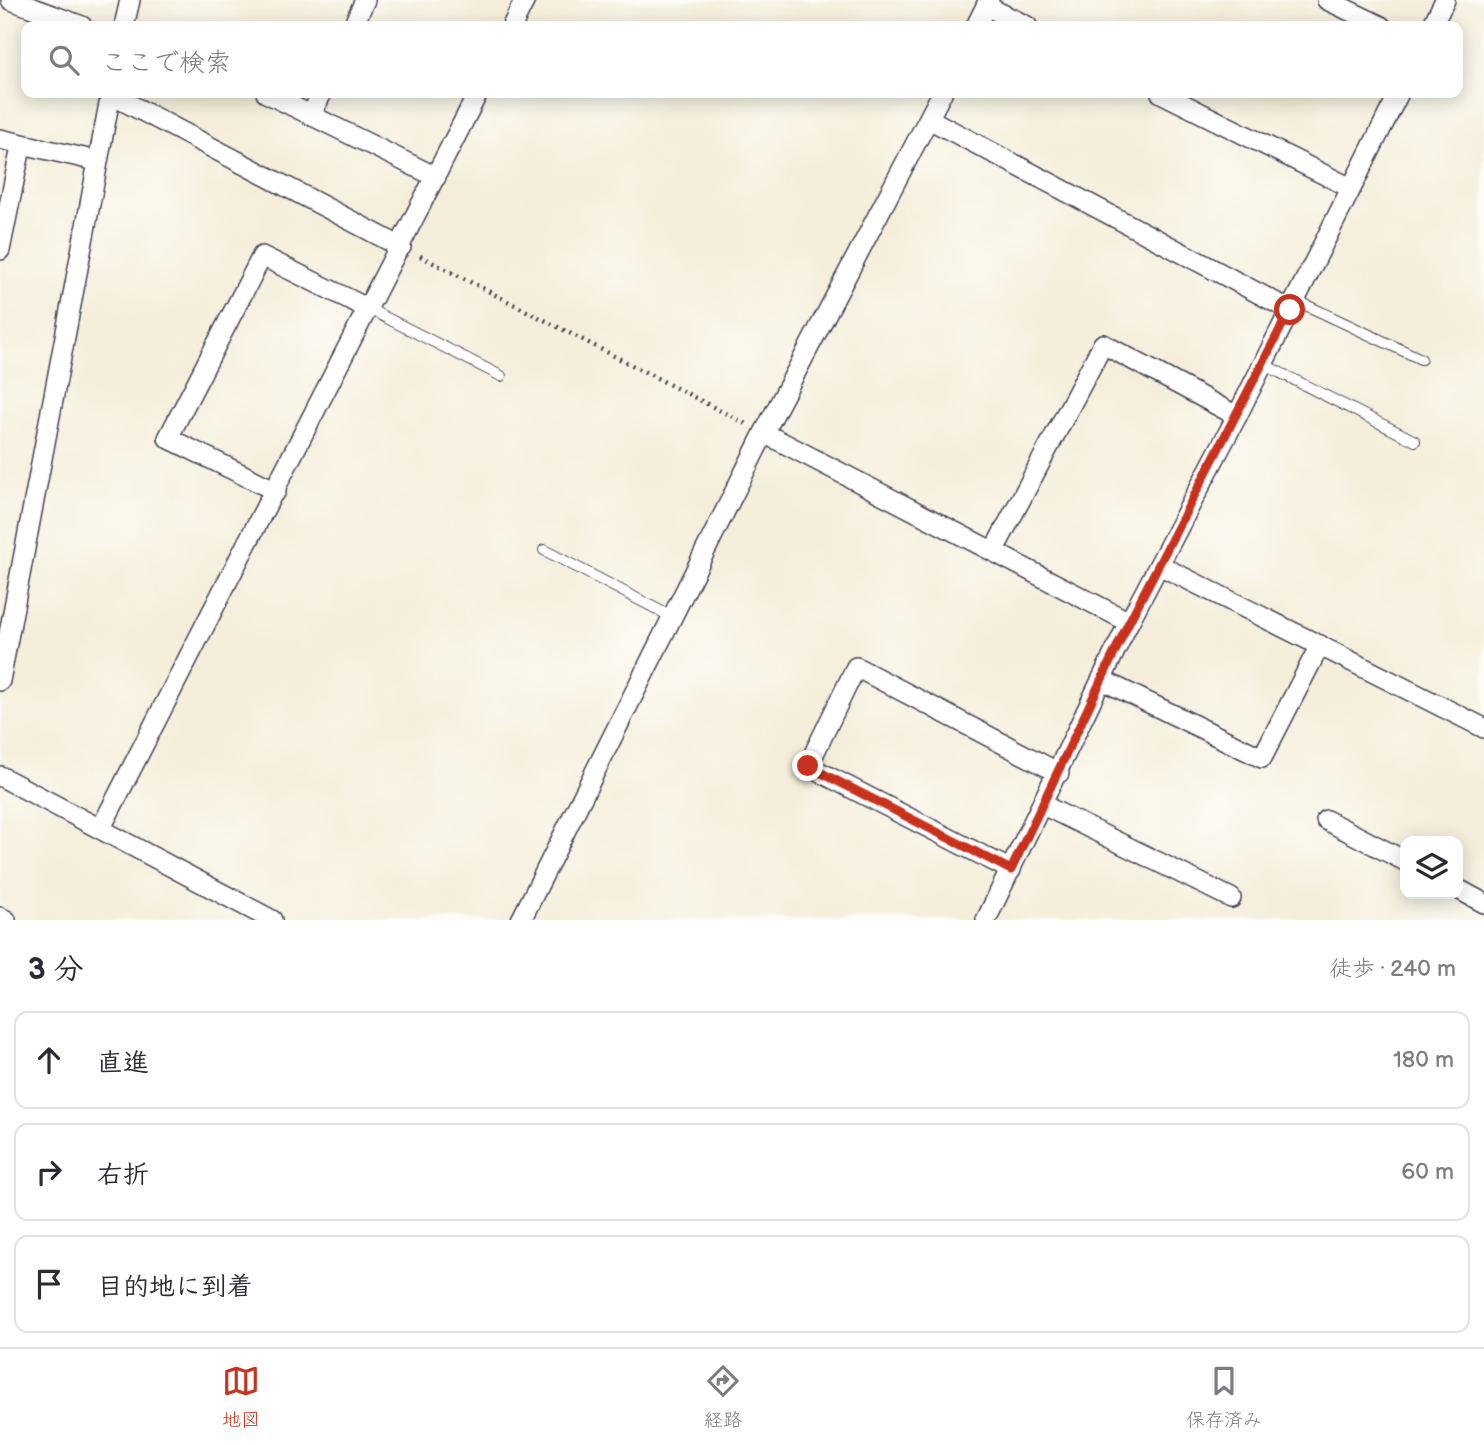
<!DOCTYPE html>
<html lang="ja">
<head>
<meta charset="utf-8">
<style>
  body { margin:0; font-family:"Balsamiq Sans","Klee One",sans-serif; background:#f7f7f7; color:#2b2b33 }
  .controls { position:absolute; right:21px; bottom:21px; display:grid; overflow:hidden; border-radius:14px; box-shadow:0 4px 18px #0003 }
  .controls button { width:63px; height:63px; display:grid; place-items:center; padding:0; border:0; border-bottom:2px solid #e1e1e2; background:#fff; color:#2b2b33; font:35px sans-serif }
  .stop { position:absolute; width:21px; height:21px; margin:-16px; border:5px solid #c8321e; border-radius:50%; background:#fff }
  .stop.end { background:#c8321e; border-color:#fff; box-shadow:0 2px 7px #0008 }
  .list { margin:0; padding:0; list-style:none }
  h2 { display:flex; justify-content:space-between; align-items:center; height:91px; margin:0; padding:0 28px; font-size:30px }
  h2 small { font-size:23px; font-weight:400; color:#7c7c81 }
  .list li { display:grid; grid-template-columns:46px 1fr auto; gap:21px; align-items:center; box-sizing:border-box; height:98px; margin:0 14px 14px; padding:0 14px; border:2px solid #e1e1e2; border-radius:14px }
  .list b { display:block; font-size:26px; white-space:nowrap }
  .list em { font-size:23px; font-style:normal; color:#7c7c81 }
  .icon { flex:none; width:38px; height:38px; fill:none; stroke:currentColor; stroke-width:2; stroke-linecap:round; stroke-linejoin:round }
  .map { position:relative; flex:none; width:1484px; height:920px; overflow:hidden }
  .search { position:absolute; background:#fff; box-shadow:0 4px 18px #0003; left:21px; right:21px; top:21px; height:77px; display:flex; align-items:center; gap:18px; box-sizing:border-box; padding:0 24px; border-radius:14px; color:#7c7c81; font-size:26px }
  .sheet { height:427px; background:#fff }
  nav { display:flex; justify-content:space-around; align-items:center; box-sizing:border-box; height:98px; border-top:2px solid #e1e1e2; background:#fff; font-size:19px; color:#7c7c81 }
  nav a { display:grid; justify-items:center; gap:4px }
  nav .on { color:#c8321e }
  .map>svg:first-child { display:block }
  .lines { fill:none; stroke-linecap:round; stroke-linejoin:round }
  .service-casing { stroke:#424153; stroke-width:12 }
  .minor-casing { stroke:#424153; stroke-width:22 }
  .path { stroke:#424153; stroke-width:4.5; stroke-dasharray:2 5; stroke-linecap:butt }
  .service { stroke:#fff; stroke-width:10 }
  .minor { stroke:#fff; stroke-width:19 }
  .route { stroke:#c8321e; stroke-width:9 }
</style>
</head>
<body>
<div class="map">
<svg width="1484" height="920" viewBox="0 0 1484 920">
  <rect width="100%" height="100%" fill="#fdfcf7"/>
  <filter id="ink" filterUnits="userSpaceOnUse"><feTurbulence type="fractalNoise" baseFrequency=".0143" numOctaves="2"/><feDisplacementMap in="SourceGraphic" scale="14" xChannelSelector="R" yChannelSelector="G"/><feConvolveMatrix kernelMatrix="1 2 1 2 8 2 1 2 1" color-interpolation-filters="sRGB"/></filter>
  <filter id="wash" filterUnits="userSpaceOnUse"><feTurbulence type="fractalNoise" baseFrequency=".00686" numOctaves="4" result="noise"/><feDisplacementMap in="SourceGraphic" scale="28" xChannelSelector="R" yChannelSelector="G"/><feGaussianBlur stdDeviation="1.57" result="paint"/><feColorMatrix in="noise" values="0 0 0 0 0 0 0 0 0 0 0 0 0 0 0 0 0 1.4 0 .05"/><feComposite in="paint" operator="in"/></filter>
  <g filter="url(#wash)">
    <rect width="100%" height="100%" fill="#f4eeda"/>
  </g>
  <g filter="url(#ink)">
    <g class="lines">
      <defs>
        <g id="service">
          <polyline points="1295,300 1421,359"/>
          <polyline points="369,309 501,376"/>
          <polyline points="1263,364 1415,441"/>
          <polyline points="544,550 672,617"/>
        </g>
        <g id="minor">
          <polyline points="11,0 82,26"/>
          <polyline points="1327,0 1381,26"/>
          <polyline points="986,6 1027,26"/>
          <polyline points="124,26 130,0"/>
          <polyline points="353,26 365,0"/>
          <polyline points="512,26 525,0"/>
          <polyline points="976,26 989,0"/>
          <polyline points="1432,26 1445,0"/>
          <polyline points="266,93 436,177"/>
          <polyline points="1161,93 1351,188"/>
          <polyline points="110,94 401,247"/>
          <polyline points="311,115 322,93"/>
          <polyline points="929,119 1290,310"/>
          <polyline points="0,139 97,161"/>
          <polyline points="0,250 21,147"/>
          <polyline points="764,433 1129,622"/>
          <polyline points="276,491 168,438 262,256 369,309"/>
          <polyline points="994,550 1103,344 1237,416"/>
          <polyline points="1159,565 1484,728"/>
          <polyline points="1102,680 1262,758 1320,645"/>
          <polyline points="0,681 111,93"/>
          <polyline points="0,776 272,920"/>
          <polyline points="1043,805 1231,898"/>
          <polyline points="1326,820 1405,861"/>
          <polyline points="101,828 478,93"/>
          <polyline points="1011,870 808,766 856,667 1059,773"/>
          <polyline points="1458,889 1484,903"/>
          <polyline points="0,917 6,920"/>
          <polyline points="521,920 764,433 942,93"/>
          <polyline points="986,920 1129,622 1237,416 1399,93"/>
        </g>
      </defs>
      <use href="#service" class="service-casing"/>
      <use href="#minor" class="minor-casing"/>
      <polyline class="path" points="420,256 748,425"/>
      <use href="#service" class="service"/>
      <use href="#minor" class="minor"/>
    </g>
  </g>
  <g class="lines" filter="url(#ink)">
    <polyline class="route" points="808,766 1011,870 1129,622 1290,310"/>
  </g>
</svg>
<div class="controls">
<button><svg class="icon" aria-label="layers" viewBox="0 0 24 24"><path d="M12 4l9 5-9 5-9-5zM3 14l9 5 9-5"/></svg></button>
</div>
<div class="stop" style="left:1290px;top:310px"></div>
<div class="stop end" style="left:808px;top:766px"></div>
<div class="search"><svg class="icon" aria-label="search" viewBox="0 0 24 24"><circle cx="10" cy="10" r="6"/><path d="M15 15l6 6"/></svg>ここで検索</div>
</div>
<section class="sheet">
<h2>3 分<small>徒歩 · 240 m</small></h2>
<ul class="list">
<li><svg class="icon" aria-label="ahead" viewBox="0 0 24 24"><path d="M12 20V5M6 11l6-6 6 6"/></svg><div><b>直進</b></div><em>180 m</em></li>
<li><svg class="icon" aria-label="right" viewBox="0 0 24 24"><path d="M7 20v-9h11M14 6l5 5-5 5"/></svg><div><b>右折</b></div><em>60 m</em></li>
<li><svg class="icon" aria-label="arrive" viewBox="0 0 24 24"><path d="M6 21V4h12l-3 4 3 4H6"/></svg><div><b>目的地に到着</b></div></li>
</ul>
</section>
<nav>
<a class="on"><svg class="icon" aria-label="map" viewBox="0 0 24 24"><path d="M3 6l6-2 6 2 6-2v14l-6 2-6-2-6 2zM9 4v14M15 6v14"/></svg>地図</a>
<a><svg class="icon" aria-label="directions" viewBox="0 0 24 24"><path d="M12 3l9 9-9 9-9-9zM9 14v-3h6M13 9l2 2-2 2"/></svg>経路</a>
<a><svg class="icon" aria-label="saved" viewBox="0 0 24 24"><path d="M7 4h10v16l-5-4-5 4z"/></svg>保存済み</a>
</nav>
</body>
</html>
